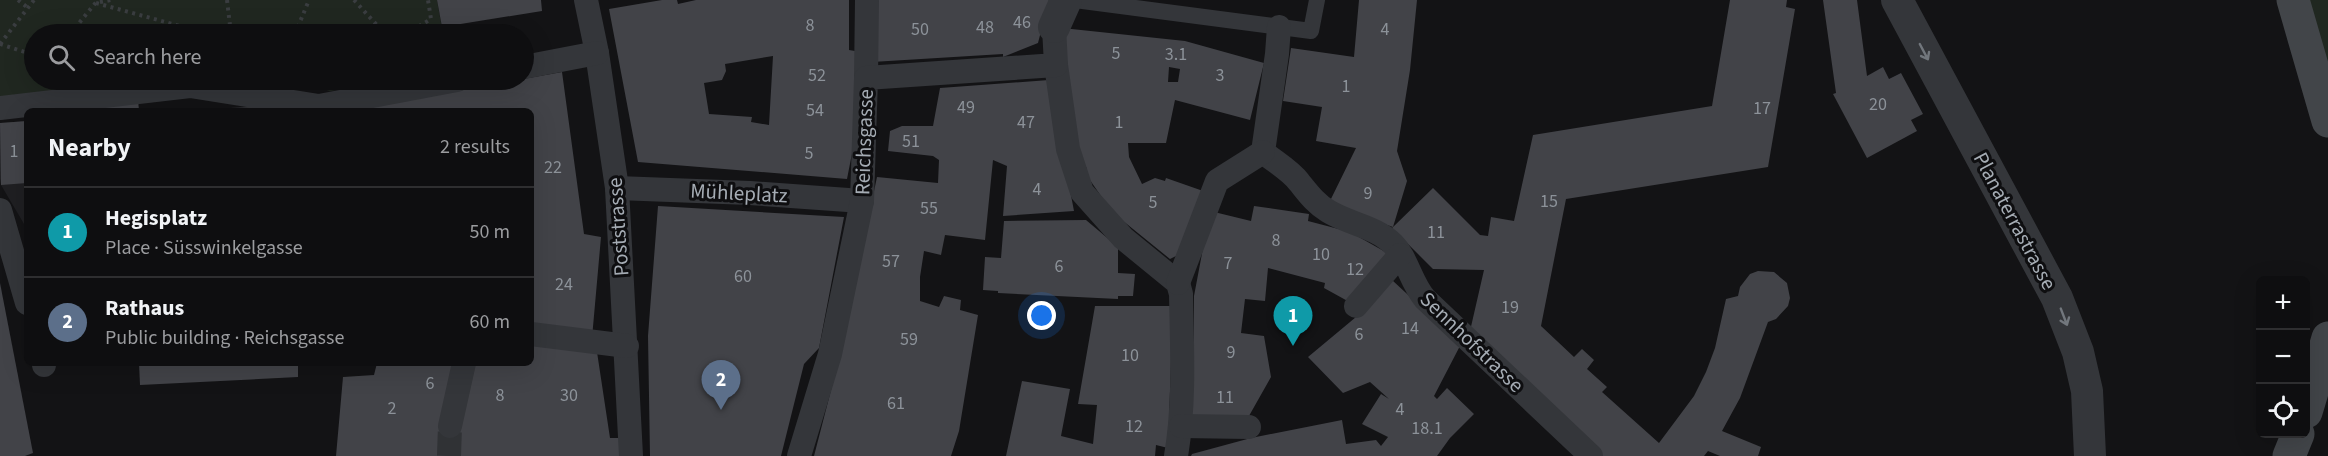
<!DOCTYPE html>
<html lang="en">
<head>
<meta charset="utf-8">
<style>
  body { margin:0; font-family:"Source Sans 3",sans-serif; background:#171719; color:#f1f3f6 }
  .controls { position:absolute; right:18px; bottom:18px; display:grid; overflow:hidden; border-radius:9px; box-shadow:0 6px 24px #0002 }
  .controls button { width:54px; height:54px; display:grid; place-items:center; padding:0; border:0; border-bottom:2px solid #2e2e30; background:#0e0e10; color:#f1f3f6; font:30px sans-serif }
  .you { position:absolute; left:1042px; top:316px; width:21px; height:21px; margin:-15px; border:4px solid #fff; border-radius:50%; background:#1a73e8; box-shadow:0 0 0 9px #1a73e833 }
  .badge { display:grid; place-items:center; width:39px; height:39px; border-radius:50%; background:#7c3aed; color:#fff; font-size:20px; font-weight:700 }
  .pin { position:absolute; translate:-50% -50px; filter:drop-shadow(0 2px 3px #0008) }
  .pin::after { content:''; position:absolute; top:32px; width:21px; height:18px; background:inherit; clip-path:polygon(0 0,100% 0,50% 100%) }
  .list { margin:0; padding:0; list-style:none }
  h2 { display:flex; justify-content:space-between; align-items:center; height:78px; margin:0; padding:0 24px; font-size:26px }
  h2 small { font-size:20px; font-weight:400; color:#9b9c9f }
  .list li { display:grid; grid-template-columns:39px 1fr auto; gap:18px; align-items:center; box-sizing:border-box; height:90px; padding:0 24px; border-top:2px solid #2e2e30 }
  .list b { display:block; font-size:22px; white-space:nowrap }
  .list p { margin:0; font-size:20px; white-space:nowrap; color:#9b9c9f }
  .list em { font-size:20px; font-style:normal; color:#9b9c9f }
  .icon { flex:none; width:33px; height:33px; fill:none; stroke:currentColor; stroke-width:2; stroke-linecap:round; stroke-linejoin:round }
  .map { position:relative; flex:none; width:2328px; height:456px; overflow:hidden }
  .search { position:absolute; background:#0e0e10; box-shadow:0 6px 24px #0002; left:24px; top:24px; width:510px; height:66px; display:flex; align-items:center; gap:15px; box-sizing:border-box; padding:0 21px; border-radius:33px; color:#9b9c9f; font-size:22px }
  .panel { position:absolute; background:#0e0e10; box-shadow:0 6px 24px #0002; left:24px; top:108px; width:510px; height:258px; border-radius:9px }
  .map>svg:first-child { display:block }
  .built { fill:#1f1f22 }
  .green { fill:#202720 }
  .building { fill:#424348; fill-rule:evenodd }
  .lines { fill:none; stroke-linecap:round; stroke-linejoin:round }
  .pedestrian-tunnel { stroke:#303235; stroke-width:24; stroke-dasharray:24 12; stroke-linecap:butt }
  .path { stroke:#3a3d40; stroke-width:4; stroke-dasharray:3 4.5; stroke-linecap:butt }
  .service { stroke:#34363a; stroke-width:16 }
  .pedestrian { stroke:#34363a; stroke-width:24 }
  .minor { stroke:#34363a; stroke-width:32 }
  .secondary { stroke:#424549; stroke-width:33 }
  .oneway { stroke:#72777d }
  .labels { text-anchor:middle; stroke-width:6; stroke-linejoin:round; paint-order:stroke }
  .number-label { font-size:18px; fill:#8c9299 }
  .street-label { font-size:21px; fill:#a5acb4; stroke:#0e0e10 }
</style>
</head>
<body>
<div class="map">
<svg width="2328" height="456" viewBox="0 0 2328 456">
  <rect width="100%" height="100%" fill="#131315"/>
  <polygon class="built" points="27,121 27,229 1,185 0,179 0,123"/>
  <g class="green">
    <polygon points="0,0 437,0 443,34 34,34 34,80 112,80 100,89 0,101"/>
    <polygon points="2293,0 2328,0 2328,121"/>
    <polygon points="291,80 398,80 330,91"/>
  </g>
  <g class="building">
    <polygon points="437,0 541,0 542,11 442,27"/>
    <path d="M662,0H677L678,4L696,0H849V50L861,52L856,133L847,179L638,162L609,9ZM773,56L769,125L751,122L752,117L709,114L704,83L722,80L726,71L725,64Z"/>
    <polygon points="872,0 1049,0 1038,43 1003,57 1003,54 872,62"/>
    <polygon points="1359,0 1417,0 1410,70 1397,151 1407,181 1393,227 1328,205 1356,148 1316,141 1322,107 1283,101 1291,48 1354,57"/>
    <polygon points="1730,0 1787,0 1786,7 1795,9 1768,167 1566,199 1541,326 1574,357 1582,349 1594,360 1587,369 1607,387 1602,392 1659,443 1694,396 1706,372 1715,348 1726,299 1738,296 1740,287 1750,274 1758,271 1774,272 1787,283 1790,298 1788,306 1776,319 1768,322 1740,398 1722,431 1761,447 1758,456 1720,456 1708,451 1704,456 1600,456 1470,331 1484,270 1433,269 1392,228 1433,188 1480,235 1488,236 1491,217 1514,221 1533,135 1712,106"/>
    <polygon points="1823,0 1857,0 1867,76 1883,67 1889,79 1901,73 1923,114 1911,120 1917,131 1867,158 1833,94 1836,93"/>
    <path d="M1062,28L1185,41L1264,63L1250,120L1175,100L1166,143H1128L1129,157L1142,184L1155,178L1165,181L1166,178L1206,192L1182,253L1170,259L1112,212L1083,170L1087,169L1074,143ZM1169,67L1180,69L1178,82H1168Z"/>
    <polygon points="562,72 584,234 601,237 592,338 531,331 531,111 348,111"/>
    <polygon points="1049,80 1074,211 1003,216 1007,166 993,160 985,240 945,235 941,255 924,251 920,277 920,301 939,307 944,296 961,300 960,310 978,315 959,431 951,456 814,456 838,363 877,177 938,183 939,160 933,156 888,151 890,131 902,126 933,126 940,88"/>
    <polygon points="138,99 139,111 97,111 96,103"/>
    <polygon points="280,106 280,111 204,111 204,109"/>
    <polygon points="27,121 27,183 1,185 0,123"/>
    <polygon points="658,206 844,217 819,348 804,364 781,456 650,456 648,336"/>
    <polygon points="1254,206 1309,214 1308,221 1350,232 1389,254 1353,304 1324,288 1325,283 1268,268 1265,301 1245,299 1241,333 1264,336 1271,377 1245,423 1187,417 1194,368 1194,296 1210,211 1251,221"/>
    <polygon points="1086,220 1118,247 1118,273 1135,274 1133,296 1118,296 1118,299 998,293 998,291 983,290 985,257 1001,258 1004,221"/>
    <polygon points="1392,280 1461,344 1434,396 1437,399 1447,388 1474,414 1450,438 1437,456 1191,456 1192,454 1251,438 1342,420 1346,444 1376,440 1381,446 1388,437 1362,424 1381,394 1389,399 1370,382 1343,393 1308,357 1362,312"/>
    <polygon points="0,283 33,453 25,456 0,456"/>
    <polygon points="1095,306 1173,306 1168,448 1156,445 1155,456 1006,456 1022,381 1070,389 1061,436 1093,444 1097,405 1078,404"/>
    <polygon points="531,344 597,352 610,438 620,438 619,456 336,456 343,377 374,375 377,363 531,363"/>
    <polygon points="139,363 298,363 298,377 140,385"/>
  </g>
  <g class="lines">
    <polyline class="pedestrian-tunnel" points="449,456 450,426"/>
    <g class="path">
      <polyline points="18,0 28,8"/>
      <polyline points="227,0 231,34"/>
      <polyline points="354,0 385,34"/>
      <polyline points="100,2 111,0"/>
      <polyline points="96,3 209,34"/>
      <polyline points="70,34 98,0"/>
      <polyline points="295,34 309,0"/>
      <polyline points="406,34 431,19 428,0"/>
      <polyline points="0,44 34,0"/>
      <polyline points="0,44 34,55"/>
    </g>
    <polyline class="service" points="1075,0 1311,31 1317,0"/>
    <g class="pedestrian">
      <polyline points="586,0 597,53 617,188 631,456"/>
      <path d="M1279,27L1277,54L1263,152C1275,162 1290,170 1299,182C1308,193 1315,203 1328,211C1349,224 1375,226 1393,244C1407,258 1411,283 1425,299L1591,456"/>
      <path d="M1056,65L1068,149L1082,192L1123,238L1178,283L1181,294C1182,348 1185,403 1176,456"/>
      <polyline points="524,67 597,53"/>
      <polyline points="866,78 867,0"/>
      <polyline points="0,108 190,86 319,106 457,80"/>
      <polyline points="617,188 750,193 862,201"/>
      <polyline points="0,210 27,303"/>
      <polyline points="1178,283 1217,181 1263,152"/>
      <polyline points="1356,306 1400,255"/>
      <polyline points="531,334 627,346"/>
      <polyline points="44,363 44,365"/>
      <polyline points="450,426 464,363"/>
      <polyline points="1181,426 1249,427"/>
      <polyline points="799,456 830,354 862,201 866,78 1056,65 1054,27"/>
    </g>
    <g class="minor">
      <polyline points="1897,0 2057,298 2078,352 2087,391 2090,456"/>
      <polyline points="1054,27 1066,0"/>
    </g>
    <g class="secondary">
      <polyline points="2293,0 2328,121"/>
      <polyline points="2306,412 2328,338"/>
      <polyline points="2289,456 2298,434"/>
    </g>
  </g>
  <defs><path id="oneway-shaft" d="M-6 0H5M1.5-3L5.5 0L1.5 3" fill="none" stroke-width="1.6" stroke-linecap="round" stroke-linejoin="round" transform="scale(1.5)"/></defs>
  <g class="oneway">
    <use href="#oneway-shaft" transform="translate(1924 52) rotate(62)"/>
    <use href="#oneway-shaft" transform="translate(2064 317) rotate(69)"/>
  </g>
  <g class="labels">
    <g class="number-label">
      <text x="1022" y="28">46</text>
      <text x="810" y="31">8</text>
      <text x="985" y="33">48</text>
      <text x="920" y="35">50</text>
      <text x="1385" y="35">4</text>
      <text x="1116" y="59">5</text>
      <text x="1176" y="60">3.1</text>
      <text x="817" y="81">52</text>
      <text x="1220" y="81">3</text>
      <text x="1346" y="92">1</text>
      <text x="1878" y="110">20</text>
      <text x="966" y="113">49</text>
      <text x="1762" y="114">17</text>
      <text x="815" y="116">54</text>
      <text x="1026" y="128">47</text>
      <text x="1119" y="128">1</text>
      <text x="911" y="147">51</text>
      <text x="14" y="157">1</text>
      <text x="809" y="159">5</text>
      <text x="553" y="173">22</text>
      <text x="1037" y="195">4</text>
      <text x="1368" y="199">9</text>
      <text x="1549" y="207">15</text>
      <text x="1153" y="208">5</text>
      <text x="929" y="214">55</text>
      <text x="1436" y="238">11</text>
      <text x="1276" y="246">8</text>
      <text x="1321" y="260">10</text>
      <text x="891" y="267">57</text>
      <text x="1228" y="269">7</text>
      <text x="1059" y="272">6</text>
      <text x="1355" y="275">12</text>
      <text x="743" y="282">60</text>
      <text x="564" y="290">24</text>
      <text x="1510" y="313">19</text>
      <text x="1410" y="334">14</text>
      <text x="1359" y="340">6</text>
      <text x="909" y="345">59</text>
      <text x="1231" y="358">9</text>
      <text x="1130" y="361">10</text>
      <text x="430" y="389">6</text>
      <text x="500" y="401">8</text>
      <text x="569" y="401">30</text>
      <text x="1225" y="403">11</text>
      <text x="896" y="409">61</text>
      <text x="392" y="414">2</text>
      <text x="1400" y="415">4</text>
      <text x="1134" y="432">12</text>
      <text x="1427" y="434">18.1</text>
    </g>
    <g class="street-label">
      <text transform="translate(864 142) rotate(-88)" y="7">Reichsgasse</text>
      <text transform="translate(739 193) rotate(3)" y="7">Mühleplatz</text>
      <text transform="translate(2015 221) rotate(62)" y="7">Planaterrastrasse</text>
      <text transform="translate(618 227) rotate(-94)" y="7">Poststrasse</text>
      <text transform="translate(1472 342) rotate(44)" y="7">Sennhofstrasse</text>
    </g>
  </g>
</svg>
<div class="controls">
<button>+</button>
<button>−</button>
<button><svg class="icon" aria-label="locate" viewBox="0 0 24 24"><circle cx="12" cy="12" r="6"/><path d="M12 2v4M12 18v4M2 12h4M18 12h4"/></svg></button>
</div>
<div class="you"></div>
<div class="pin badge" style="left:1293px;top:346px;background:#0f9aa8">1</div>
<div class="pin badge" style="left:721px;top:410px;background:#5c6f8a">2</div>
<div class="search"><svg class="icon" aria-label="search" viewBox="0 0 24 24"><circle cx="10" cy="10" r="6"/><path d="M15 15l6 6"/></svg>Search here</div>
<section class="panel">
<h2>Nearby<small>2 results</small></h2>
<ul class="list">
<li><span class="badge" style="background:#0f9aa8">1</span><div><b>Hegisplatz</b><p>Place · Süsswinkelgasse</p></div><em>50 m</em></li>
<li><span class="badge" style="background:#5c6f8a">2</span><div><b>Rathaus</b><p>Public building · Reichsgasse</p></div><em>60 m</em></li>
</ul>
</section>
</div>
</body>
</html>
